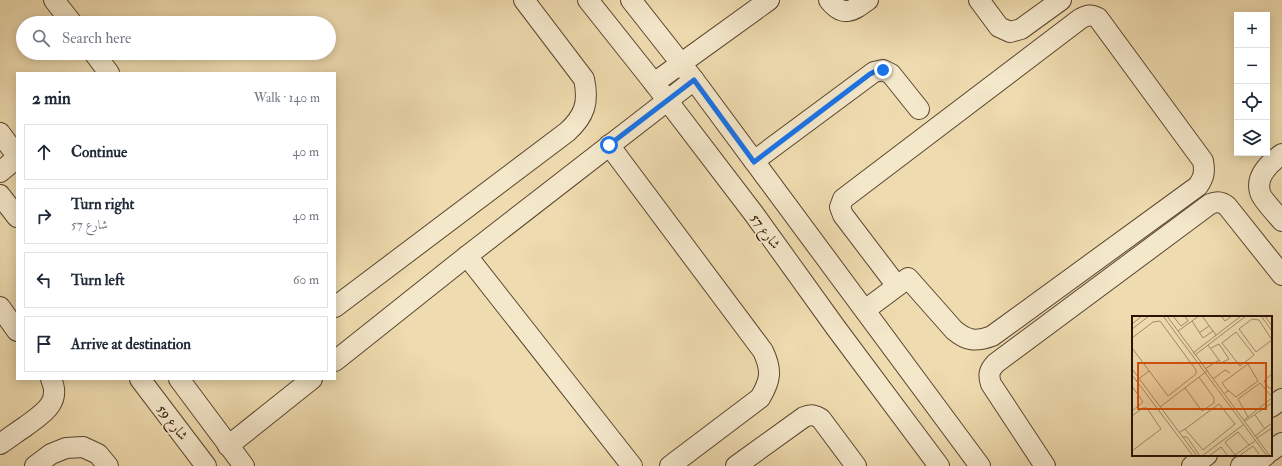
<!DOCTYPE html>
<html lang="en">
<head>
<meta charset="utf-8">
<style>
  body { margin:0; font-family:"IM FELL Double Pica",Amiri,serif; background:#f2f2f3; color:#1f2937 }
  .controls { position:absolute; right:12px; top:12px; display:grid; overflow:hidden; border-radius:0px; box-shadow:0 2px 10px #0003 }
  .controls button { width:36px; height:36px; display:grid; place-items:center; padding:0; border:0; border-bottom:1px solid #e0e1e3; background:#fff; color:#1f2937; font:20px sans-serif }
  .stop { position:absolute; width:12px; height:12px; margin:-9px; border:3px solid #1a73e8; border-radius:50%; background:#fff }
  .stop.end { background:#1a73e8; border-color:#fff; box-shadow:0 1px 4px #0008 }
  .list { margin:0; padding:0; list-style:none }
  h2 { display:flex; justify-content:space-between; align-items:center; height:52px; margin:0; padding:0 16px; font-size:17px }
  h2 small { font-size:13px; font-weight:400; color:#747a83 }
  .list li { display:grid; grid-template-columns:26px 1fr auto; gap:12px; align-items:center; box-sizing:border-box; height:56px; margin:0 8px 8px; padding:0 8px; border:1px solid #e0e1e3; border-radius:0px }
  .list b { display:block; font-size:15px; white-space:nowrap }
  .list p { margin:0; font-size:13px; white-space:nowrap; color:#747a83 }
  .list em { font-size:13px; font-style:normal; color:#747a83 }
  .icon { flex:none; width:22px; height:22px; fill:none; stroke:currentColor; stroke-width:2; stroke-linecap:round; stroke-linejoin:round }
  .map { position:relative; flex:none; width:1282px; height:466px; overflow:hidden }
  .search { position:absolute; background:#fff; box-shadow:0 2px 10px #0003; left:16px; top:16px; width:320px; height:44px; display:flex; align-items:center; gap:10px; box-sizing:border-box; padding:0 14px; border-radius:22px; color:#747a83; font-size:15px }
  .panel { position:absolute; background:#fff; box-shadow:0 2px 10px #0003; left:16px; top:72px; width:320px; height:308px; border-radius:0px }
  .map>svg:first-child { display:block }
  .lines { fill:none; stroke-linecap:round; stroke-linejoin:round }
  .minor-casing { stroke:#5c452f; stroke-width:22 }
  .minor { stroke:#f4e8cb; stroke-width:20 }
  .route { stroke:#1a73e8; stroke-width:5 }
  .labels { text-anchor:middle; stroke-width:3; stroke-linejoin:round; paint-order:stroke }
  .street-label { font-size:14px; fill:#2c1304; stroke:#f4e8cb }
  .inset-road { fill:none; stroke:#a08b6b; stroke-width:1 }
  .view { fill:#d5520b; fill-opacity:0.15; stroke:#d5520b; stroke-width:2 }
  .inset-edge { fill:none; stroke:#2c1304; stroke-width:2 }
</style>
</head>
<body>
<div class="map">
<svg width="1282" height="466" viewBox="0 0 1282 466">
  <rect width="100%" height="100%" fill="#eedbaf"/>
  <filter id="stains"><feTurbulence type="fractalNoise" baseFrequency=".005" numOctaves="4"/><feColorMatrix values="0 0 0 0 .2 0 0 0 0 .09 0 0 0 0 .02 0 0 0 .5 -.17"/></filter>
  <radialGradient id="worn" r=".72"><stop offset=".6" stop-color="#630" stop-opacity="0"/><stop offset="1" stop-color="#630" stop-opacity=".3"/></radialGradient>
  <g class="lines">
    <defs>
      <g id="minor">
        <polyline points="54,0 72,23"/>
        <polyline points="588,0 654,83 754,214 836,328 939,466"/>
        <polyline points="631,0 694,80 980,466"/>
        <path d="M829,0C843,18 853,11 868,0"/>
        <polyline points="979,0 999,27 1010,32 1021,29 1061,0"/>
        <polyline points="94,53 109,73"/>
        <polyline points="654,83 769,0"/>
        <polyline points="0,133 17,156"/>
        <path d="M609,145L763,351C772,370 771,380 760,398L670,466"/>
        <path d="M1282,154C1271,162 1255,175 1260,192C1261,198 1277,215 1282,221"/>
        <polyline points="754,161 874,72 883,70 891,74 919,109"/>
        <polyline points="0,172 17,158"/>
        <polyline points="0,195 17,217"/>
        <polyline points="467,256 632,466"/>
        <polyline points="0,307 17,331"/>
        <path d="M335,307L567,132C585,116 589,102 584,79L524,0"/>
        <path d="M865,310L908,278L954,330C967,341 976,342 992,336L1198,186C1204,177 1205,172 1203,161L1098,18C1091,14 1087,15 1080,19L843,199L840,207L843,215L897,286"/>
        <polyline points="335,361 467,256 694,80"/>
        <polyline points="140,379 206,466"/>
        <polyline points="179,379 244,466"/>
        <polyline points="1271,407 1282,399"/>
        <path d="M0,444C9,438 17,432 26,426C42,414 62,403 51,379"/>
        <polyline points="228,446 312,379"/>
        <polyline points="1271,451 1282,443"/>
        <polyline points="35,466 51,454 66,448 83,447 98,454 108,466"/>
        <path d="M736,466L804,417C811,414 815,415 821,419L856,466"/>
        <path d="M1045,466L991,384C988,375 989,370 996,363L1210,204C1217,201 1222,202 1227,206L1282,275"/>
        <polyline points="1192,466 1207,455"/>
        <polyline points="1241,466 1260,460 1266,455"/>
      </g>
    </defs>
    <use href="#minor" class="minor-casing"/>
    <use href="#minor" class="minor"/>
  </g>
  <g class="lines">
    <polyline class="route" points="609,145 694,80 754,162 870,74 878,70 883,70"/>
  </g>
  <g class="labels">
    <g class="street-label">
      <text transform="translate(766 231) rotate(54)" y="5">شارع 57</text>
      <text transform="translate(173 422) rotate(53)" y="5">شارع 59</text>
    </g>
  </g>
  <g transform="translate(1132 316)">
    <rect width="140" height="140" fill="#eedbaf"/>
    <path class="inset-road" d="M31,0L135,140M35,0L138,140M41,0L49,10L56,5L53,0M70,0L84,19M89,0L93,5L100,0M129,0L140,15M133,0L140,10M120,3L127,4L140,24L124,36L107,13ZM60,5L71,22L81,15M0,8L10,0M0,13L17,0M46,15L67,0M104,16L122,39L108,50L90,27ZM67,17L77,10M0,22L21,6L28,5L64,54V58L36,80L0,32M76,29L87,44L89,47L97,43L87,28L79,32M61,37L109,0M63,39L114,0M0,53L65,140M73,53L87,44M140,58L132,65L137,72H140M0,59L61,140M81,63L93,54L98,57M4,65L17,55M0,70L11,86L0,95M53,72L70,95L82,87V82L67,61M93,77L96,75H97L104,81L126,65L116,48L90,67L96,75M28,91L75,55M123,99L133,113M0,100L11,92H15L29,113L0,135M116,101L106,83L128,67L140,81M112,104L140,82M113,105L140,87M48,116L53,113L71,134L103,108L87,88L53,113M123,120L140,107M51,121H55L68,140M125,122L140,112M117,129L103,139L93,126L106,116L117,129L123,125M70,140L111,109M77,140L89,131L96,140M107,140L121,130L127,138"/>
    <path class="view" d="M6,47H134V93H6Z"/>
    <rect width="140" height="140" class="inset-edge"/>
  </g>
  <rect width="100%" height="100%" filter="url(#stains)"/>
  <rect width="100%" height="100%" fill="url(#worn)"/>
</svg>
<div class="controls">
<button>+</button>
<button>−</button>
<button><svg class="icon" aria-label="locate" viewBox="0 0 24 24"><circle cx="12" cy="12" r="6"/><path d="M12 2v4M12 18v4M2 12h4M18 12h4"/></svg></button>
<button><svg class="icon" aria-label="layers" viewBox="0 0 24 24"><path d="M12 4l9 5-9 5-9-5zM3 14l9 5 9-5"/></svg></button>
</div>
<div class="stop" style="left:609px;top:145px"></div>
<div class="stop end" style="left:883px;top:70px"></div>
<div class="search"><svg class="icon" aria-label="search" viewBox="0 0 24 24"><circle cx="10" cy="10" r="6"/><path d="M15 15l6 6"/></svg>Search here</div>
<section class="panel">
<h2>2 min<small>Walk · 140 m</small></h2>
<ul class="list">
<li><svg class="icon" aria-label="ahead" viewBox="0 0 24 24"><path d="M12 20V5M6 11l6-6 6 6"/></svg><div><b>Continue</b></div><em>40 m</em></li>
<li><svg class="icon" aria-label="right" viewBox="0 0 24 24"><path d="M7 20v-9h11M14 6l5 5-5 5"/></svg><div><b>Turn right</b><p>شارع 57</p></div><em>40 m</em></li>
<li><svg class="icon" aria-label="left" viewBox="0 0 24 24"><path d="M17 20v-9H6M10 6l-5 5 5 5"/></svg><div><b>Turn left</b></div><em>60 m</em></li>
<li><svg class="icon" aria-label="arrive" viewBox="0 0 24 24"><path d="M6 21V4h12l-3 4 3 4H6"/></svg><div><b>Arrive at destination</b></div></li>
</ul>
</section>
</div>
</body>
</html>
